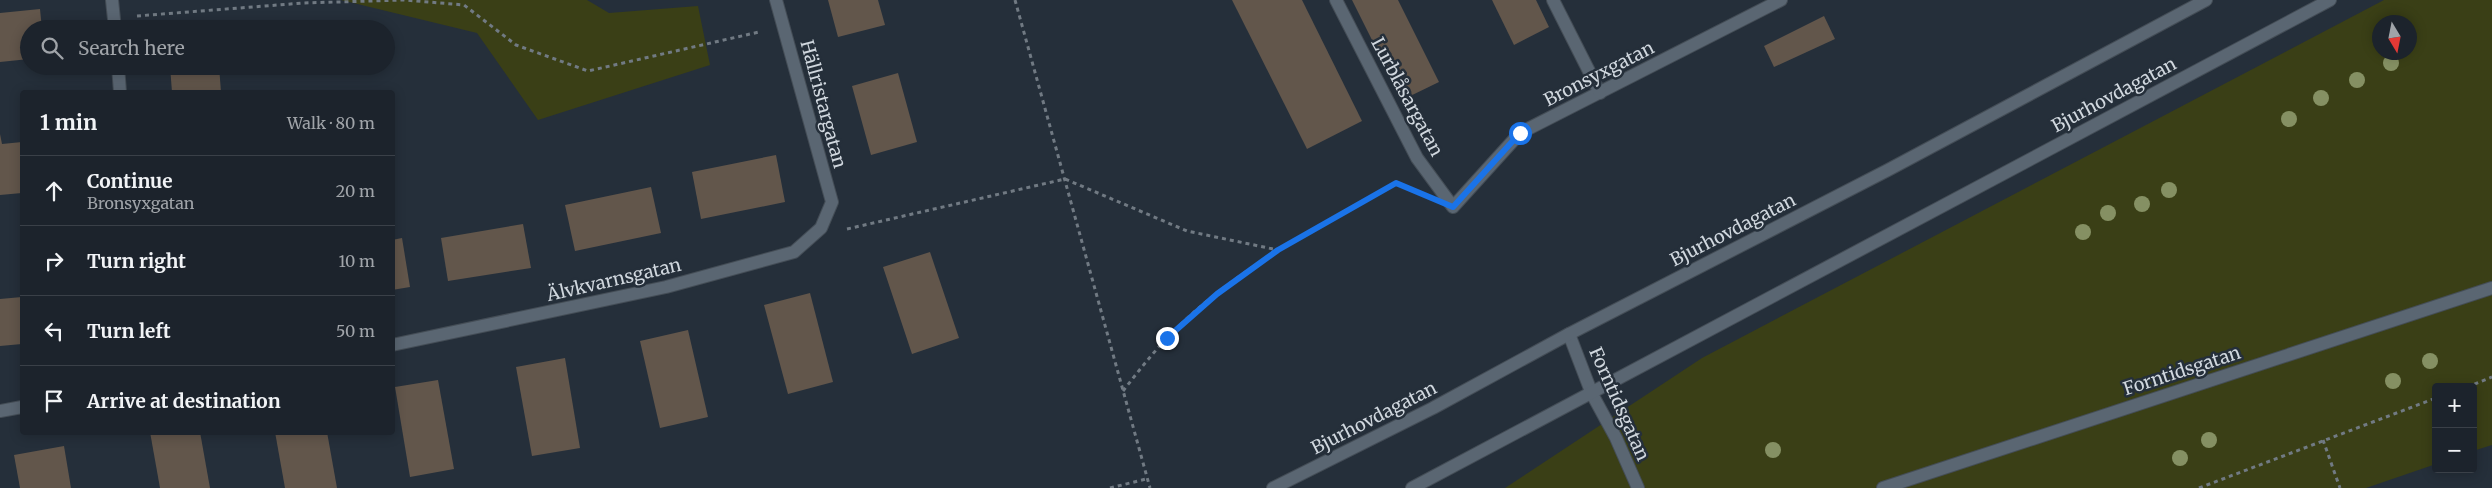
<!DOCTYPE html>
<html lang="en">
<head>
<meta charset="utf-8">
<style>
  body { margin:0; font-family:Merriweather,serif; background:#292f38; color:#f1f3f6 }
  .controls { position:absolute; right:15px; bottom:15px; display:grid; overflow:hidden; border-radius:5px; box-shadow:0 2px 12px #0003 }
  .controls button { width:45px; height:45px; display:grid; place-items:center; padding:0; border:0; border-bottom:1px solid #3a4048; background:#1c232c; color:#f1f3f6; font:25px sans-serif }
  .compass { position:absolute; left:2372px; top:15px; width:45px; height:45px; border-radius:50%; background:#1c232c; box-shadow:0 2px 12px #0003; rotate:170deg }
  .stop { position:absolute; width:15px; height:15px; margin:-11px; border:4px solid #1a73e8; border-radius:50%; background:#fff }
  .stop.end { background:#1a73e8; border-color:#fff; box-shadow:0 1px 5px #0008 }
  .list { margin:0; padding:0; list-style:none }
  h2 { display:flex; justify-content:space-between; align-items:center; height:65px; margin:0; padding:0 20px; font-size:21px }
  h2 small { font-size:16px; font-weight:400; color:#a0a4a9 }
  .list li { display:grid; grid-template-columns:32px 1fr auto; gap:15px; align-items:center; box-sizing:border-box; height:70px; padding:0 20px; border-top:1px solid #3a4048 }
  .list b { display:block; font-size:19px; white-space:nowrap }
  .list p { margin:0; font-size:16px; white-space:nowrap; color:#a0a4a9 }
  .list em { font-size:16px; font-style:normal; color:#a0a4a9 }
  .icon { flex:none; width:28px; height:28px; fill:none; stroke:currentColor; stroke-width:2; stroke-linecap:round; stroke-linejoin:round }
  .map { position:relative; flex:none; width:2492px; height:488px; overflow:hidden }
  .search { position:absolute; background:#1c232c; box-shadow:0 2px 12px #0003; left:20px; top:20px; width:375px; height:55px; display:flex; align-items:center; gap:12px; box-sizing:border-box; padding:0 18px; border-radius:28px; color:#a0a4a9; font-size:19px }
  .panel { position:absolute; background:#1c232c; box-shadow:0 2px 12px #0003; left:20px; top:90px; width:375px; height:345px; border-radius:5px }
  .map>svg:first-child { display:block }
  .green { fill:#3a3f16; fill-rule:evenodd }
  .building { fill:#62564b }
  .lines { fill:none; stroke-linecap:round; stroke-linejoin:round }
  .minor-casing { stroke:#444d56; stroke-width:14 }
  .secondary-casing { stroke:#444d56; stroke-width:14 }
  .path { stroke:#717a83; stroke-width:3; stroke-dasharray:4 4; stroke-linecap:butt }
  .minor { stroke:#5a6672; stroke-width:12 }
  .secondary { stroke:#5a6672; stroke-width:12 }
  .tree { fill:#859063 }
  .route { stroke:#1a73e8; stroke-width:6 }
  .labels { text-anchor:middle; stroke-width:5; stroke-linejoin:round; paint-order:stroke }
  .street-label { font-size:18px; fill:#d0d7de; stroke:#252f3a }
</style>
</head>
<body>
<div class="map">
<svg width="2492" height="488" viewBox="0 0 2492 488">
  <rect width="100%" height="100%" fill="#252f3a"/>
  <g class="green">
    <polygon points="341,0 587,0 609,13 698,6 710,65 538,120 477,33"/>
    <path d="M2384,0H2492V445L2473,451V387H2436V464L2366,488H1505L1702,358ZM2380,22H2410V52H2380Z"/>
  </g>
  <g class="building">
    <polygon points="828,0 878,0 885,25 838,37"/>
    <polygon points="1232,0 1302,0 1362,121 1307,149"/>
    <polygon points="1352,0 1398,0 1439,82 1402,100"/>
    <polygon points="1492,0 1536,0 1549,27 1514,45"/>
    <polygon points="40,9 42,29 29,29 29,59 0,62 0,13"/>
    <polygon points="1824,16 1835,39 1774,67 1764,46"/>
    <polygon points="170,66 219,66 221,92 172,92"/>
    <polygon points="898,73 917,142 871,155 852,86"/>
    <polygon points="0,134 2,144 22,142 22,193 0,195"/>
    <polygon points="776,155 785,202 701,219 692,172"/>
    <polygon points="651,187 661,233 575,251 565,205"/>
    <polygon points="523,224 531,268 448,281 441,238"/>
    <polygon points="402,238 410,287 392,290 392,240"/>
    <polygon points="930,252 959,338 912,354 883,267"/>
    <polygon points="810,293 833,382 788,394 764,305"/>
    <polygon points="22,297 22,344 0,346 0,299"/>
    <polygon points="688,330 708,417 660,428 640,341"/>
    <polygon points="565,358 580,448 532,456 516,367"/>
    <polygon points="438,380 454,469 410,477 395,387"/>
    <polygon points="150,432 200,432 210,488 160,488"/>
    <polygon points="275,432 327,432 337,488 285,488"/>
    <polygon points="64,446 71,488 20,488 14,455"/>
  </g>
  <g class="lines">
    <defs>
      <g id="minor">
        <polyline points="112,0 115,29"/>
        <polyline points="1336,0 1417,158 1453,207 1520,133 1781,0"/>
        <polyline points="1553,0 1600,93"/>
        <polyline points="118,66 120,92"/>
        <polyline points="1569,334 1592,394 1616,438 1638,488"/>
        <polyline points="392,345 666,287 794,252 821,228 832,202 776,0"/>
        <polyline points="0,411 22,407"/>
        <polyline points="1883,488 2492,288"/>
      </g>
      <g id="secondary">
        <polyline points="1273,488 1433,408 1569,334 1888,170 2206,0"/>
        <polyline points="1412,488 2330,0"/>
      </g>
    </defs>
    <use href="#minor" class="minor-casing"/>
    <use href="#secondary" class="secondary-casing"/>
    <g class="path">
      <polyline points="1015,0 1150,488"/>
      <polyline points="137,16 303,3 404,0 464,5 516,45 588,71 759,32"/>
      <polyline points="847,229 1065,179 1187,231 1278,250"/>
      <polyline points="2467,387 2492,377"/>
      <path d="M1123,391C1137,373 1151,355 1167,338C1231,271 1316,228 1396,183L1406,187"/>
      <polyline points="2323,440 2340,488"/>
      <polyline points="1110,488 1146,479"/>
      <polyline points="2199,488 2436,398"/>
    </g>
    <use href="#minor" class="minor"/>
    <use href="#secondary" class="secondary"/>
  </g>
  <g class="tree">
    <circle cx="2391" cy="63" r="8"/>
    <circle cx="2357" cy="80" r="8"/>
    <circle cx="2321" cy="98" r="8"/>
    <circle cx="2289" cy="119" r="8"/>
    <circle cx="2169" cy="190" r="8"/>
    <circle cx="2142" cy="204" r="8"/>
    <circle cx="2108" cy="213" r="8"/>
    <circle cx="2083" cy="232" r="8"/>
    <circle cx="2430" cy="361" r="8"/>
    <circle cx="2393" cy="381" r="8"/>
    <circle cx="2209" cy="440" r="8"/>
    <circle cx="1773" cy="450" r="8"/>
    <circle cx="2180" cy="458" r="8"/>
  </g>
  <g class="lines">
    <polyline class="route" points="1167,338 1217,294 1278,250 1396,183 1453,207 1520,133"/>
  </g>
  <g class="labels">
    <g class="street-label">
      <text transform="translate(1599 74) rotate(-27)" y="6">Bronsyxgatan</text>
      <text transform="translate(2114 95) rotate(-28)" y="6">Bjurhovdagatan</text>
      <text transform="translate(1407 97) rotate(62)" y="6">Lurblåsargatan</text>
      <text transform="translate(823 104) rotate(75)" y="6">Hällristargatan</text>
      <text transform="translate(1733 230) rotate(-27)" y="6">Bjurhovdagatan</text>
      <text transform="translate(614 280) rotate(-13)" y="6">Älvkvarnsgatan</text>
      <text transform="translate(2182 371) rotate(-18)" y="6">Forntidsgatan</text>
      <text transform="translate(1619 404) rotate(66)" y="6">Forntidsgatan</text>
      <text transform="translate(1374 418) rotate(-27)" y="6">Bjurhovdagatan</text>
    </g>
  </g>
</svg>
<div class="controls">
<button>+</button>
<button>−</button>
</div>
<svg class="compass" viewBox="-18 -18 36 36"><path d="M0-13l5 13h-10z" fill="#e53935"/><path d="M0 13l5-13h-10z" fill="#a0a4a9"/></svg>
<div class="stop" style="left:1520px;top:133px"></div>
<div class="stop end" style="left:1167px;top:338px"></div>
<div class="search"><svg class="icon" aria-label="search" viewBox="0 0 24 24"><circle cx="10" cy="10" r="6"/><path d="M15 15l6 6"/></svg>Search here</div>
<section class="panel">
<h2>1 min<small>Walk · 80 m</small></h2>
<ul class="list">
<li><svg class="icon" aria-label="ahead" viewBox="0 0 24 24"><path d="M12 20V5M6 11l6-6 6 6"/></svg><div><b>Continue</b><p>Bronsyxgatan</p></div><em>20 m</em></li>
<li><svg class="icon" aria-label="right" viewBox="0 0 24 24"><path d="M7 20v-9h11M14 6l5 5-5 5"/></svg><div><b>Turn right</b></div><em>10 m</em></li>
<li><svg class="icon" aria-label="left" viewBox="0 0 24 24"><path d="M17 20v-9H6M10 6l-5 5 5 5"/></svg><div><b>Turn left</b></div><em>50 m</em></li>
<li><svg class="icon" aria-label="arrive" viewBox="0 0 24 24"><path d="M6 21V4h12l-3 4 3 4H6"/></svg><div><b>Arrive at destination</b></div></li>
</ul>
</section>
</div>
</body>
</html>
